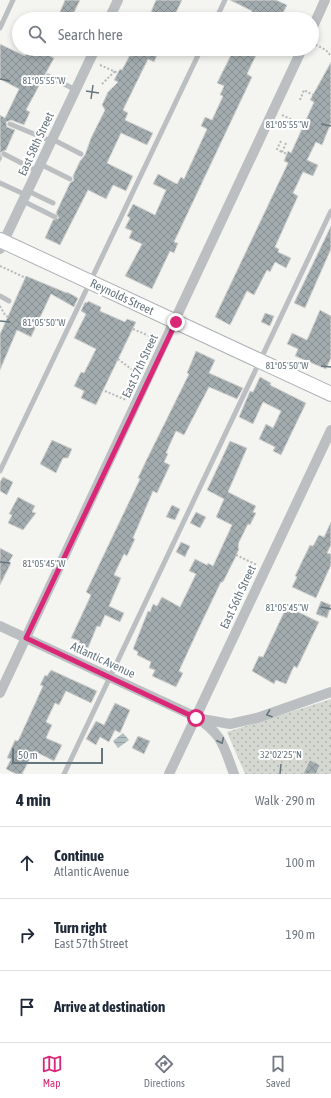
<!DOCTYPE html>
<html lang="en">
<head>
<meta charset="utf-8">
<style>
  body { margin:0; font-family:"Asap Condensed",sans-serif; background:#f2f2f3; color:#1f2937 }
  .scale { position:absolute; left:12px; bottom:10px; width:91px; box-sizing:border-box; padding-left:4px; border:2px solid #66767e; border-top:0; font-size:11px; line-height:14px; white-space:nowrap; color:#66767e; -webkit-text-stroke:3px #fff; paint-order:stroke }
  .stop { position:absolute; width:12px; height:12px; margin:-9px; border:3px solid #db2777; border-radius:50%; background:#fff }
  .stop.end { background:#db2777; border-color:#fff; box-shadow:0 1px 4px #0008 }
  .list { margin:0; padding:0; list-style:none }
  h2 { display:flex; justify-content:space-between; align-items:center; height:52px; margin:0; padding:0 16px; font-size:17px }
  h2 small { font-size:13px; font-weight:400; color:#747a83 }
  .list li { display:grid; grid-template-columns:26px 1fr auto; gap:12px; align-items:center; box-sizing:border-box; height:72px; padding:0 16px; border-top:1px solid #e0e1e3 }
  .list b { display:block; font-size:15px; white-space:nowrap }
  .list p { margin:0; font-size:13px; white-space:nowrap; color:#747a83 }
  .list em { font-size:13px; font-style:normal; color:#747a83 }
  .icon { flex:none; width:22px; height:22px; fill:none; stroke:currentColor; stroke-width:2; stroke-linecap:round; stroke-linejoin:round }
  .map { position:relative; flex:none; width:331px; height:774px; overflow:hidden }
  .search { position:absolute; background:#fff; box-shadow:0 2px 6px #0003; left:12px; right:12px; top:12px; height:44px; display:flex; align-items:center; gap:10px; box-sizing:border-box; padding:0 14px; border-radius:22px; color:#747a83; font-size:15px }
  .sheet { height:268px; background:#fff }
  nav { display:flex; justify-content:space-around; align-items:center; box-sizing:border-box; height:56px; border-top:1px solid #e0e1e3; background:#fff; font-size:11px; color:#747a83 }
  nav a { display:grid; justify-items:center; gap:2px }
  nav .on { color:#db2777 }
  .map>svg:first-child { display:block }
  .grass { fill:url(#grass-dots) }
  .water { fill:url(#water-rules) }
  .building { fill:url(#building-cross-hatch); stroke:#d5d5d3 }
  .lines { fill:none; stroke-linecap:round; stroke-linejoin:round }
  .secondary-casing { stroke:#aeb3b6; stroke-width:16 }
  .path { stroke:#b5b8ba; stroke-width:2; stroke-dasharray:2 2; stroke-linecap:butt }
  .lane { stroke:#bbbfc2; stroke-width:5 }
  .street { stroke:#bbbfc2; stroke-width:10 }
  .secondary { stroke:#fff; stroke-width:14 }
  .oneway { stroke:#66767e }
  .route { stroke:#db2777; stroke-width:5 }
  .ticks { fill:none; stroke:#66767e; stroke-width:1.5 }
  .labels { text-anchor:middle; stroke-width:4; stroke-linejoin:round; paint-order:stroke }
  .street-label { font-size:12px; fill:#66767e; stroke:#fff }
  .ticks-label { font-size:10px; text-anchor:middle; fill:#66767e; stroke:#fff; stroke-width:4; stroke-linejoin:round; paint-order:stroke }
</style>
</head>
<body>
<div class="map">
<svg width="331" height="774" viewBox="0 0 331 774">
  <defs>
    <pattern id="grass-dots" width="8" height="8" patternUnits="userSpaceOnUse"><rect width="8" height="8" fill="#d4d8d0"/><path d="M2 2h.1M6 6h.1" fill="none" stroke="#b0b4ae" stroke-width="1.8" stroke-linecap="round"/></pattern>
    <pattern id="water-rules" width="6" height="5" patternUnits="userSpaceOnUse"><rect width="6" height="5" fill="#b1bfc1"/><path d="M0 2.5h6" fill="none" stroke="#94a0a2"/></pattern>
    <pattern id="building-cross-hatch" width="8" height="8" patternUnits="userSpaceOnUse"><rect width="8" height="8" fill="#a2abae"/><path d="M0 0l8 8M0 8l8-8" fill="none" stroke="#889093"/></pattern>
  </defs>
  <rect width="100%" height="100%" fill="#f4f4f0"/>
  <polygon class="grass" points="331,699 331,774 245,774 227,732"/>
  <polygon class="water" points="123,733 129,740 118,748 113,741"/>
  <g class="building">
    <polygon points="65,0 80,0 71,19 57,19"/>
    <polygon points="156,0 182,0 173,19 148,19"/>
    <polygon points="230,0 276,0 287,5 280,19 248,19 252,11"/>
    <polygon points="0,44 25,56 29,49 36,49 54,58 26,110 30,112 24,125 11,120 6,122 7,127 15,130 6,150 0,153 2,158 0,162 0,115 5,118 19,89 0,79"/>
    <polygon points="126,49 160,49 154,62 148,59 123,110 128,113 125,120 153,133 147,145 121,133 107,163 133,176 126,191 113,185 106,199 88,190 60,245 45,238 53,220 59,218 56,213 70,183 74,180 73,176 80,161 85,155 91,138 105,110 102,105 108,92 118,82 114,80 120,69 122,70 132,51"/>
    <polygon points="234,49 259,49 247,74 252,77 174,242 178,243 174,253 170,251 152,289 125,276 142,244 129,238 132,231 125,228 130,218 127,216 133,204 155,215 166,190 153,184 158,174 177,184 181,177 184,179 207,129 201,126 205,117 212,120 223,96 220,95 224,86 217,83"/>
    <polygon points="331,62 331,123 322,145 316,142 307,160 318,165 313,176 303,172 293,193 298,196 275,247 279,249 278,252 291,258 286,268 275,262 270,272 267,270 254,295 247,291 230,325 215,317 288,163 284,161 288,151 291,153 305,122 314,102 310,100"/>
    <polygon points="331,226 331,249 305,308 294,303"/>
    <polygon points="26,276 67,293 67,292 78,298 74,307 51,294 31,337 17,330 0,370 0,334"/>
    <polygon points="88,301 101,307 100,311 125,322 127,319 136,322 96,405 81,398 84,391 74,386 81,372 84,373 96,349 74,338 86,314 81,311 85,302 87,303"/>
    <polygon points="320,310 331,316 331,358 326,369 295,356 298,349 287,344 292,333 307,340"/>
    <polygon points="265,313 274,316 270,326 261,322"/>
    <polygon points="196,351 215,360 209,373 243,388 237,399 209,387 184,435 176,431 166,453 168,454 164,462 170,465 157,493 153,491 133,538 135,539 127,556 124,554 114,575 121,578 109,606 124,613 120,622 105,615 100,627 97,626 88,648 78,644 80,641 71,638 91,595 86,592 140,479 138,478 146,461 189,374 187,373"/>
    <polygon points="260,377 271,383 270,385 306,403 281,455 273,451 275,447 259,439 266,424 273,428 281,411 263,402 253,424 239,417 250,391 253,392"/>
    <polygon points="52,440 72,449 68,458 63,458 56,473 40,464"/>
    <polygon points="230,441 247,448 228,492 256,506 253,512 256,513 250,525 248,524 239,542 238,548 239,549 235,558 223,582 221,582 197,632 179,671 183,673 176,687 152,676 155,670 149,668 151,662 137,655 138,652 133,649 148,611 150,612 153,604 157,606 162,597 180,607 196,574 189,571 195,559 207,565 208,563 213,566 232,525 216,517 224,499 207,490"/>
    <polygon points="3,477 13,482 7,495 0,491 0,482"/>
    <polygon points="18,497 35,506 32,512 36,513 23,530 8,523 12,515 9,514"/>
    <polygon points="172,505 180,509 175,520 166,517"/>
    <polygon points="196,512 206,517 200,528 190,523"/>
    <polygon points="331,522 331,545 327,553 331,554 331,565 316,598 292,587 297,577 295,576 310,545 313,546 319,535 324,537"/>
    <polygon points="181,542 190,546 185,557 176,552"/>
    <polygon points="0,548 13,555 9,562 11,563 0,585"/>
    <polygon points="321,601 331,605 327,618 316,614"/>
    <polygon points="286,608 290,608 319,622 297,668 294,666 286,684 276,680 274,684 252,671 259,656 263,657"/>
    <polygon points="51,670 97,691 91,703 66,691 59,705 55,703 46,722 52,725 46,738 62,745 54,761 34,751 22,774 16,774 6,769 11,759 7,758 15,740 18,741 43,686 40,685 45,675 47,676"/>
    <polygon points="115,703 130,710 120,733 115,730 109,742 100,737 96,745 86,739 96,721 104,725"/>
    <polygon points="138,736 150,741 144,754 132,748"/>
    <polygon points="310,760 320,765 316,774 303,774"/>
  </g>
  <g class="lines">
    <defs>
      <polyline id="secondary" points="0,240 331,394"/>
    </defs>
    <use href="#secondary" class="secondary-casing"/>
    <g class="path">
      <polyline points="312,43 326,50 331,56"/>
      <polyline points="100,65 118,73"/>
      <polyline points="102,84 115,71"/>
      <polyline points="300,100 304,90 313,95"/>
      <polyline points="282,115 301,124"/>
      <polyline points="281,141 277,149 282,152"/>
      <polyline points="286,143 282,152 287,154"/>
      <polyline points="0,266 26,278"/>
      <polyline points="0,306 5,315 8,317"/>
      <polyline points="133,329 154,338"/>
      <polyline points="118,359 139,375"/>
      <polyline points="105,391 126,400"/>
      <polyline points="236,555 257,565"/>
    </g>
    <g class="lane">
      <polyline points="216,19 225,0"/>
      <polyline points="0,28 13,0"/>
      <polyline points="48,76 76,90"/>
      <polyline points="10,124 51,141"/>
      <polyline points="52,139 81,154"/>
      <polyline points="4,154 37,171"/>
      <polyline points="40,164 70,179"/>
      <polyline points="0,183 26,195"/>
      <polyline points="28,191 53,203"/>
      <polyline points="23,201 55,217"/>
      <polyline points="0,296 9,301"/>
      <polyline points="0,471 201,49"/>
      <polyline points="64,774 331,211"/>
    </g>
    <g class="street">
      <polyline points="109,19 118,0"/>
      <polyline points="312,29 325,0"/>
      <polyline points="0,249 95,49"/>
      <path d="M0,626L196,717C223,735 223,745 234,774"/>
      <polyline points="0,693 302,49"/>
      <polyline points="202,719 230,724 257,718 331,692"/>
      <polyline points="169,774 331,430"/>
    </g>
    <use href="#secondary" class="secondary"/>
  </g>
  <defs><path id="oneway-chevron" d="M-2-3.5L2.5 0L-2 3.5" fill="none" stroke-width="1.6" stroke-linecap="round" stroke-linejoin="round"/></defs>
  <g class="oneway">
    <use href="#oneway-chevron" transform="translate(269 714) rotate(161)"/>
    <use href="#oneway-chevron" transform="translate(221 741) rotate(65)"/>
  </g>
  <g class="lines">
    <polyline class="route" points="176,322 26,638 196,718"/>
  </g>
  <path class="ticks" d="M0,79L10,81M86,91L99,93M91,99L93,85M321,124L331,126M0,321L10,322M321,366L331,367M0,562L10,563M321,607L331,609M280,774L281,764"/>
  <g class="labels">
    <g class="street-label">
      <text transform="translate(36 144) rotate(-65)" y="4">East 58th Street</text>
      <text transform="translate(122 297) rotate(25)" y="4">Reynolds Street</text>
      <text transform="translate(140 366) rotate(-65)" y="4">East 57th Street</text>
      <text transform="translate(238 597) rotate(-65)" y="4">East 56th Street</text>
      <text transform="translate(103 660) rotate(25)" y="4">Atlantic Avenue</text>
    </g>
  </g>
  <g class="ticks-label">
    <text x="44" y="84">81°05'55"W</text>
    <text x="287" y="128">81°05'55"W</text>
    <text x="44" y="326">81°05'50"W</text>
    <text x="287" y="369">81°05'50"W</text>
    <text x="44" y="567">81°05'45"W</text>
    <text x="287" y="611">81°05'45"W</text>
    <text x="281" y="758">32°02'25"N</text>
  </g>
</svg>
<div class="scale">50 m</div>
<div class="stop" style="left:196px;top:718px"></div>
<div class="stop end" style="left:176px;top:322px"></div>
<div class="search"><svg class="icon" aria-label="search" viewBox="0 0 24 24"><circle cx="10" cy="10" r="6"/><path d="M15 15l6 6"/></svg>Search here</div>
</div>
<section class="sheet">
<h2>4 min<small>Walk · 290 m</small></h2>
<ul class="list">
<li><svg class="icon" aria-label="ahead" viewBox="0 0 24 24"><path d="M12 20V5M6 11l6-6 6 6"/></svg><div><b>Continue</b><p>Atlantic Avenue</p></div><em>100 m</em></li>
<li><svg class="icon" aria-label="right" viewBox="0 0 24 24"><path d="M7 20v-9h11M14 6l5 5-5 5"/></svg><div><b>Turn right</b><p>East 57th Street</p></div><em>190 m</em></li>
<li><svg class="icon" aria-label="arrive" viewBox="0 0 24 24"><path d="M6 21V4h12l-3 4 3 4H6"/></svg><div><b>Arrive at destination</b></div></li>
</ul>
</section>
<nav>
<a class="on"><svg class="icon" aria-label="map" viewBox="0 0 24 24"><path d="M3 6l6-2 6 2 6-2v14l-6 2-6-2-6 2zM9 4v14M15 6v14"/></svg>Map</a>
<a><svg class="icon" aria-label="directions" viewBox="0 0 24 24"><path d="M12 3l9 9-9 9-9-9zM9 14v-3h6M13 9l2 2-2 2"/></svg>Directions</a>
<a><svg class="icon" aria-label="saved" viewBox="0 0 24 24"><path d="M7 4h10v16l-5-4-5 4z"/></svg>Saved</a>
</nav>
</body>
</html>
